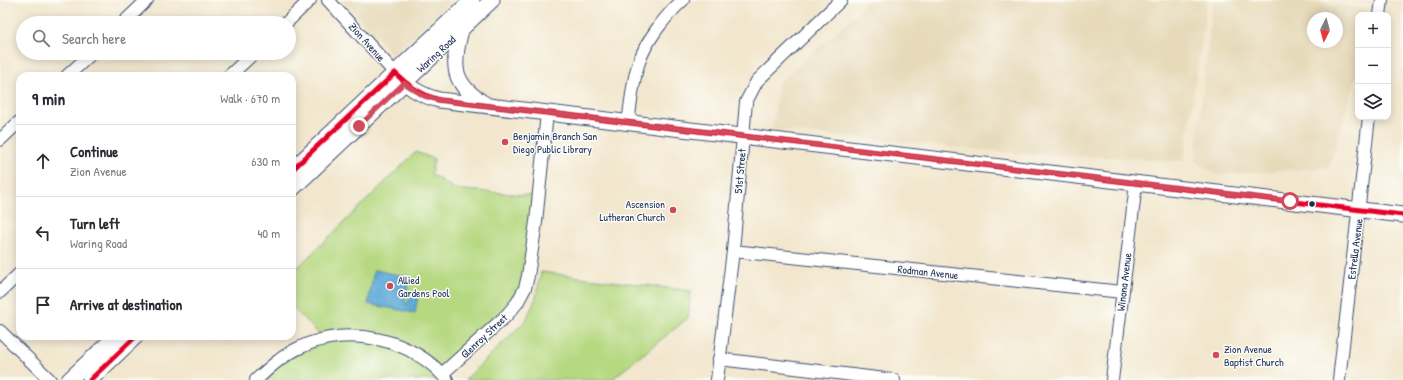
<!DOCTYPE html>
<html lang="en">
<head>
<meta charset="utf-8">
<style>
  body { margin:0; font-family:"Patrick Hand",sans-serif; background:#f2f2f3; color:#2b2b33 }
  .controls { position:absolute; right:12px; top:12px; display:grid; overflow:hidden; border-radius:8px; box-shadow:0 2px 10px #0003 }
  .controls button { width:36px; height:36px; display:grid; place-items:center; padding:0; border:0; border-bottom:1px solid #e1e1e2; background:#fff; color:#2b2b33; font:20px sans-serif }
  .compass { position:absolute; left:1307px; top:12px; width:36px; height:36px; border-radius:50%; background:#fff; box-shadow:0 2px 10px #0003; rotate:186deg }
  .stop { position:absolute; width:12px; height:12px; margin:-9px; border:3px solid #d1495b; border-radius:50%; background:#fff }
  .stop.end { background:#d1495b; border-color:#fff; box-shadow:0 1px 4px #0008 }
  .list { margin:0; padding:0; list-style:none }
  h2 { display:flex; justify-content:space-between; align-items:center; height:52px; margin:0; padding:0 16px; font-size:17px }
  h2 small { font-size:13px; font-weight:400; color:#7c7c81 }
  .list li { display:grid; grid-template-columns:26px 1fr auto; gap:12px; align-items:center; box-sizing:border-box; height:72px; padding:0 16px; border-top:1px solid #e1e1e2 }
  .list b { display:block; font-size:15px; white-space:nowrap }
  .list p { margin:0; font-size:13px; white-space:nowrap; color:#7c7c81 }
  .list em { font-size:13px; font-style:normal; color:#7c7c81 }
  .icon { flex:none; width:22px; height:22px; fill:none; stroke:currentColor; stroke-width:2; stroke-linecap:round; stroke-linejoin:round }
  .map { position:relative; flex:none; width:1403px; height:380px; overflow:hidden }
  .search { position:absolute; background:#fff; box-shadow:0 2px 10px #0003; left:16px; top:16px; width:280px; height:44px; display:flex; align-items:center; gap:10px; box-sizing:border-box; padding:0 14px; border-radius:22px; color:#7c7c81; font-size:15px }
  .panel { position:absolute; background:#fff; box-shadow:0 2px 10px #0003; left:16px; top:72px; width:280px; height:268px; border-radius:12px }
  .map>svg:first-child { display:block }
  .built { fill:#e7daba; fill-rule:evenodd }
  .green { fill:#b5d880; stroke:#68846f }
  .water { fill:#60abd8; stroke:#3e6d9b }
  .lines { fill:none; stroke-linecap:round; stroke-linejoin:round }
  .minor-casing { stroke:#3b4b6f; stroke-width:14 }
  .major-casing { stroke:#3b4b6f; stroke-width:17 }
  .minor { stroke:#fff; stroke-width:12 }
  .major { stroke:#fff; stroke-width:15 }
  .bus-1-casing { stroke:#fdfcf7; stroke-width:8 }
  .bus-1 { stroke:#e4002b; stroke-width:5 }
  .route { stroke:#d1495b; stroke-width:5 }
  .poi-dot { fill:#d1495b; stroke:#fdfcf7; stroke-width:1.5 }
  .bus-dot { fill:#1b2f5e; stroke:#fdfcf7; stroke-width:1.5 }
  .labels { text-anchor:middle; stroke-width:3; stroke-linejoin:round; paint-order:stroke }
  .street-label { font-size:11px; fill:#1b2f5e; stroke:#fdfcf7 }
  .poi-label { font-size:11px; fill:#1b2f5e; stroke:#fdfcf7; text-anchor:start }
</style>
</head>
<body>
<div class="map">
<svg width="1403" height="380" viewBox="0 0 1403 380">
  <rect width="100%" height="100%" fill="#fdfcf7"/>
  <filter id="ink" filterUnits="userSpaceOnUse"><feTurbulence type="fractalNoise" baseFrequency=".025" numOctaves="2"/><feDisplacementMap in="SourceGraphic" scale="8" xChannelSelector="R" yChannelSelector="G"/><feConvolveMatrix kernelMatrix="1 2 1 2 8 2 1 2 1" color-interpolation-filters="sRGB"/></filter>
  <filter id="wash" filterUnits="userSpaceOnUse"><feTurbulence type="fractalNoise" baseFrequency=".012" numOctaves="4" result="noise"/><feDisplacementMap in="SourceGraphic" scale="16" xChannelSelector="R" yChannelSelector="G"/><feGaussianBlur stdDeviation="0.9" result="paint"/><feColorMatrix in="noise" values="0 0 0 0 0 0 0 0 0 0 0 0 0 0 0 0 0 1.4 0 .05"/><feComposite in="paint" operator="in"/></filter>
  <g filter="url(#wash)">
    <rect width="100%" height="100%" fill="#f2e7ce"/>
    <g class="built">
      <polygon points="342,0 451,0 393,55"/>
      <polygon points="869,0 1207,0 1184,161 1017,153 772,130 779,82 846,23"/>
      <path d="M1213,0H1287L1367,9V15H1358V71L1329,167L1217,175L1195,161ZM1313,18H1337V42H1313Z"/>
    </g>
    <g class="green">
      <polygon points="416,152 434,159 431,174 454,189 536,196 523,291 442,374 446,380 262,380 273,364 324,339 292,307 292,273"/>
      <polygon points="541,272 691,291 688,318 611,380 465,380 526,320 536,298"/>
    </g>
    <polygon class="water" points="374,270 410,277 405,303 408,304 410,294 418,296 415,313 368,304"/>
  </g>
  <g filter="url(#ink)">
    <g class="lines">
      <defs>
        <g id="minor">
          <polyline points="328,0 395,73"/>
          <polyline points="1380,15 1382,0"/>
          <polyline points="123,23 147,0"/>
          <polyline points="286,23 310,0"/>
          <polyline points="67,76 92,53"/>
          <polyline points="229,76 254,53"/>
          <path d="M628,123C631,104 632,84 638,65C645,42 665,16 683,0"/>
          <polyline points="0,140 20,121"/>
          <polyline points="733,251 1122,292"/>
          <polyline points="0,292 20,273"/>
          <polyline points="0,331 50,380"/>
          <polyline points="719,359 894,380"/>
          <polyline points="442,374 506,316 517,303 525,288 528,276 536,222 547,113"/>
          <path d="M256,380C270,367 283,355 301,347C348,324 414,339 447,380"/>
          <polyline points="717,380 733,251 746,102 757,81 841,0"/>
          <polyline points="1112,380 1136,184"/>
          <polyline points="1339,380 1369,117"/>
        </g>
        <g id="major">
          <path d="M461,30C452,65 451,84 485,104"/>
          <path d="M395,73C408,87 420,95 439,100L1403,215"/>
          <polyline points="292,170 472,0"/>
          <polyline points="292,189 492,0"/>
          <polyline points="69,380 116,336"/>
          <polyline points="90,380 136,336"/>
        </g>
      </defs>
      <use href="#minor" class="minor-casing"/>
      <use href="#major" class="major-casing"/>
      <use href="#minor" class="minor"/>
      <use href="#major" class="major"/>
      <defs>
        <g id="bus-1">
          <path d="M292,170L395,73C408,86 421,95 439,100L1403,215"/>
          <polyline points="90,380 136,336"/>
        </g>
      </defs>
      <use href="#bus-1" class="bus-1-casing"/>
      <use href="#bus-1" class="bus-1"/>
    </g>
  </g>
  <g class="lines" filter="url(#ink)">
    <polyline class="route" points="359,126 404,83 424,96 439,100 1290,201"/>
  </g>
  <g class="poi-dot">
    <circle cx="505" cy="142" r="4"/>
    <circle cx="673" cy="210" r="4"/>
    <circle cx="390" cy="286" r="4"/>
    <circle cx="1216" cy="355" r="4"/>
  </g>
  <circle class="bus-dot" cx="1312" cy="204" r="3.5"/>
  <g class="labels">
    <g class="street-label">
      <text transform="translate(367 42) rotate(48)" y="4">Zion Avenue</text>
      <text transform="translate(436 54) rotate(-43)" y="4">Waring Road</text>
      <text transform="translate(740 171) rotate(-85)" y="4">51st Street</text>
      <text transform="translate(1355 249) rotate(-83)" y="4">Estrella Avenue</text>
      <text transform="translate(928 272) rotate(6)" y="4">Rodman Avenue</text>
      <text transform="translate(1124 282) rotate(-83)" y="4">Winona Avenue</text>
      <text transform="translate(484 336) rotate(-43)" y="4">Glenroy Street</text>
    </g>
    <g class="poi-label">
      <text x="513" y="140">Benjamin Branch San<tspan x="513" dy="13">Diego Public Library</tspan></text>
      <text x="665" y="208" text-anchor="end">Ascension<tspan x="665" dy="13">Lutheran Church</tspan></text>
      <text x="398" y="284">Allied<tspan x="398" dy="13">Gardens Pool</tspan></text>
      <text x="1224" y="353">Zion Avenue<tspan x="1224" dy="13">Baptist Church</tspan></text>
    </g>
  </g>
</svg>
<div class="controls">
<button>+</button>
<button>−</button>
<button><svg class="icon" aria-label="layers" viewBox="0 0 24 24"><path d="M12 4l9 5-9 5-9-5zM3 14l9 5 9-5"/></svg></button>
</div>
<svg class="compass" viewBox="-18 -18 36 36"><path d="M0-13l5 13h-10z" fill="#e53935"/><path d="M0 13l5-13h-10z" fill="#7c7c81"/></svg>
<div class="stop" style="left:1290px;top:201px"></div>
<div class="stop end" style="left:359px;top:126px"></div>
<div class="search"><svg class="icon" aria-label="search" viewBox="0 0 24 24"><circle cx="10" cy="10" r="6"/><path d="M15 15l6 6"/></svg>Search here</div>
<section class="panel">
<h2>9 min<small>Walk · 670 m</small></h2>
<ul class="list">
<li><svg class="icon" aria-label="ahead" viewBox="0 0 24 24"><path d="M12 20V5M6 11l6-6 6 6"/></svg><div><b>Continue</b><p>Zion Avenue</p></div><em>630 m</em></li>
<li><svg class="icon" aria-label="left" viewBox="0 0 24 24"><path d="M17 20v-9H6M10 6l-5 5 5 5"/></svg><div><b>Turn left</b><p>Waring Road</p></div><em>40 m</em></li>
<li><svg class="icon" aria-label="arrive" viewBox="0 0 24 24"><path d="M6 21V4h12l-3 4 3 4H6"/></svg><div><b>Arrive at destination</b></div></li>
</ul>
</section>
</div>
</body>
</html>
